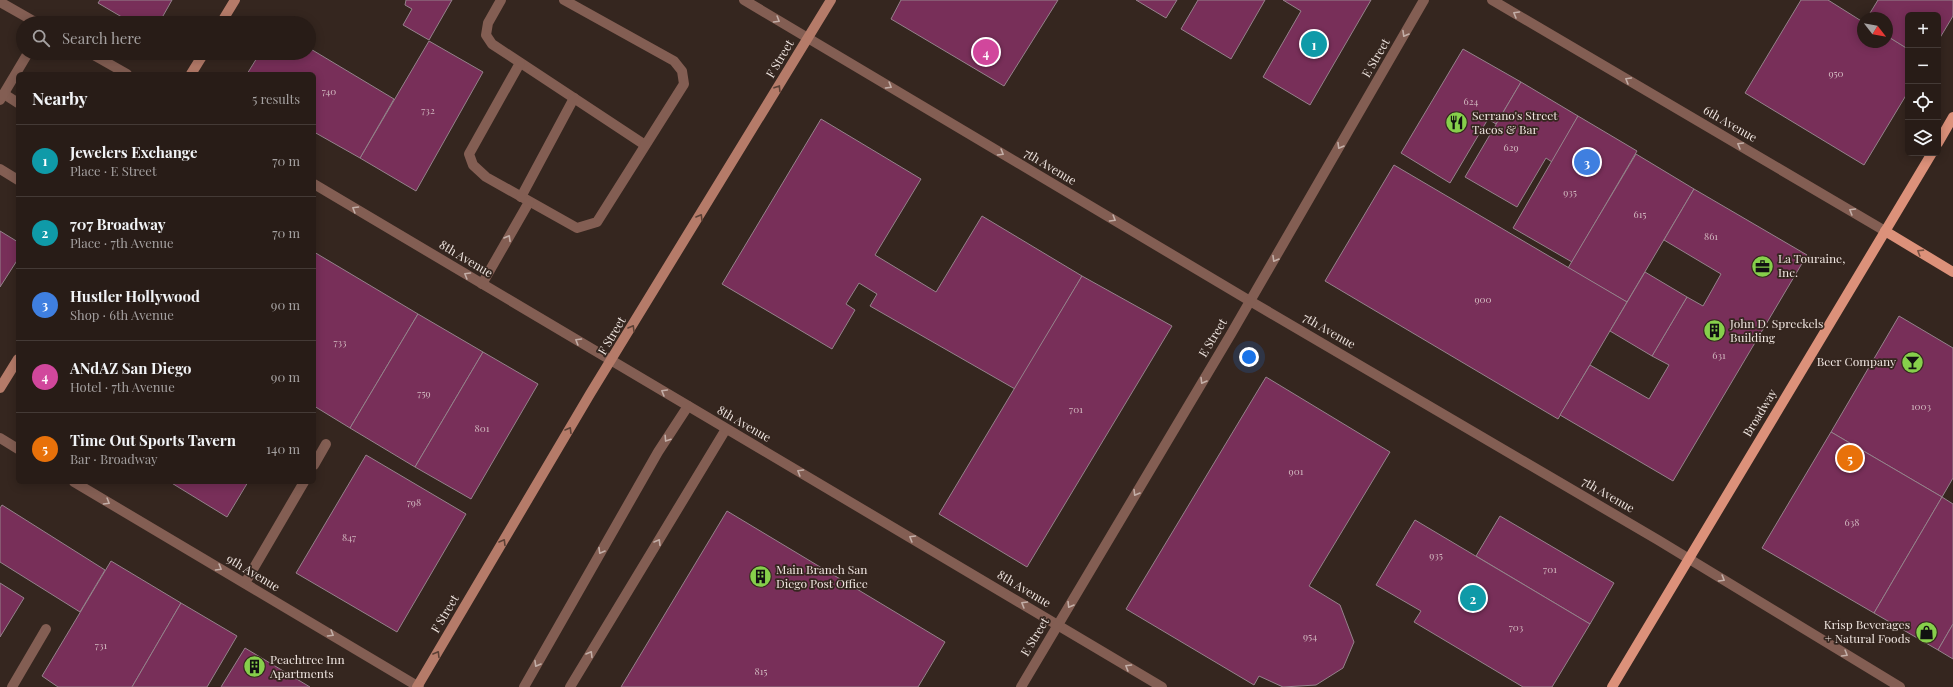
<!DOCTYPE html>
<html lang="en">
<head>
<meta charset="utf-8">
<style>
  body { margin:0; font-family:"Playfair Display",serif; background:#302520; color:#f1f3f6 }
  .controls { position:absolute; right:12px; top:12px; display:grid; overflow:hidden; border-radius:6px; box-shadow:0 2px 10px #0003 }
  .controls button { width:36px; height:36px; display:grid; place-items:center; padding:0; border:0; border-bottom:1px solid #443a36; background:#281c17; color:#f1f3f6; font:20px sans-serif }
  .compass { position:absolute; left:1857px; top:12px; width:36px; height:36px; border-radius:50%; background:#281c17; box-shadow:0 2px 10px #0003; rotate:121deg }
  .you { position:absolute; left:1249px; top:357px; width:14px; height:14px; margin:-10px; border:3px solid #fff; border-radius:50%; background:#1a73e8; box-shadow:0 0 0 6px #1a73e833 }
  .badge { display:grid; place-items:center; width:26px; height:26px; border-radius:50%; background:#0b8043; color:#fff; font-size:13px; font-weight:700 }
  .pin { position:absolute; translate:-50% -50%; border:2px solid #fff; box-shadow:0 1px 4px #0006 }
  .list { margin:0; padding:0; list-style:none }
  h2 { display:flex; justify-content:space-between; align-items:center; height:52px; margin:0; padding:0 16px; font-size:17px }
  h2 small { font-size:13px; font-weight:400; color:#a5a1a1 }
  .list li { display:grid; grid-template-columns:26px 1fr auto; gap:12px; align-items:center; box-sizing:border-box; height:72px; padding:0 16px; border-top:1px solid #443a36 }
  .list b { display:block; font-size:15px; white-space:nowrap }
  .list p { margin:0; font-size:13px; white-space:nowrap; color:#a5a1a1 }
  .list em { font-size:13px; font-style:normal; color:#a5a1a1 }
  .icon { flex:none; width:22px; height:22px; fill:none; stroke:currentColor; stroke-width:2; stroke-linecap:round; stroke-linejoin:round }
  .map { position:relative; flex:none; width:1953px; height:687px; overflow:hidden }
  .search { position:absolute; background:#281c17; box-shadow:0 2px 10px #0003; left:16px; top:16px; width:300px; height:44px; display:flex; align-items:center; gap:10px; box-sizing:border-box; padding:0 14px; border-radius:22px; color:#a5a1a1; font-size:15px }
  .panel { position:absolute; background:#281c17; box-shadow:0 2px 10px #0003; left:16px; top:72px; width:300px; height:412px; border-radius:6px }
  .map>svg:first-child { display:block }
  .building { fill:#782f59; stroke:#95828b }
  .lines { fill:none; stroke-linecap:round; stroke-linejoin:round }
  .service { stroke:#835e53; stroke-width:10 }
  .tertiary { stroke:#835e53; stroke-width:10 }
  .secondary { stroke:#b57b69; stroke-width:10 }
  .primary { stroke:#dc917a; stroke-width:10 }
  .oneway { stroke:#c3aea7 }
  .oneway2 { stroke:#5b4035 }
  .oneway3 { stroke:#785143 }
  .labels { text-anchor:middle; stroke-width:3.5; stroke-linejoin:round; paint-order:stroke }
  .number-label { font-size:10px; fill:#d0b7be }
  .street-label { font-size:12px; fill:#eee4df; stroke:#35261f }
  .poi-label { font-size:12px; fill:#eee4df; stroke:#35261f; text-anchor:start }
</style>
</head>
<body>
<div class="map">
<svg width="1953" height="687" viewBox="0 0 1953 687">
  <rect width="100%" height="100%" fill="#35261f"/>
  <g class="building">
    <polygon points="100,0 172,0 159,23 132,23 98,3"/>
    <polygon points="406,0 452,0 429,40 403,25 412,9 405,5"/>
    <polygon points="901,0 1058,0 1004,86 891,19"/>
    <polygon points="1136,0 1177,0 1166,18"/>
    <polygon points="1198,0 1265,0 1231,59 1181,29"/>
    <polygon points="1283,0 1371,0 1310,105 1263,77 1301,11"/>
    <polygon points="1801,0 1828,0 1863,22 1863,42 1887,42 1887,36 1908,49 1908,92 1864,165 1745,93"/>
    <polygon points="1878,0 1953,0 1953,16 1938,41 1938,15 1908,15 1908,49 1887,36 1887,18 1867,18"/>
    <polygon points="429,41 483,72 416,191 360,158"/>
    <polygon points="309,48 394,99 360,158 314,132 314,74 247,74 260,53 309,53"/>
    <polygon points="1463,49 1521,82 1496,124 1488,119 1450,183 1401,153"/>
    <polygon points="1521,82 1578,116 1552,162 1546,158 1517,207 1465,177"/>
    <polygon points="1578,116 1637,151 1572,262 1513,228"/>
    <polygon points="821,119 921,179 875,255 936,292 982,216 1082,276 1015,389 870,306 877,294 859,283 846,304 855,310 832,349 722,284"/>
    <polygon points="1636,154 1694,189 1627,302 1568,268"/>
    <polygon points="1394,165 1627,302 1558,419 1325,281"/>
    <polygon points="1694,189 1807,255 1673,481 1560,415 1590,365 1649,399 1669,365 1652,356 1687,297 1703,306 1721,274 1664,240"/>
    <polygon points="0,231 18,242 18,259 0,287"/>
    <polygon points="314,252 418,314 350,428 314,406"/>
    <polygon points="1645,272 1687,297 1652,356 1610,331"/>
    <polygon points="1082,276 1172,326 1027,567 939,514"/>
    <polygon points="418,314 483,352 415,467 350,428"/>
    <polygon points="1899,316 1953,348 1953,478 1942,497 1831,432"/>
    <polygon points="483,352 538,384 471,499 415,467"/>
    <polygon points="1266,377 1390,452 1309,586 1340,605 1354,642 1343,668 1316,685 1283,687 1259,676 1254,685 1126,609"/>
    <polygon points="1831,432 1942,497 1874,613 1762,548"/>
    <polygon points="366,455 466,514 397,632 296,573"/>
    <polygon points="170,482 248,482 227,517"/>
    <polygon points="1942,497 1953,504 1953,624 1938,650 1874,613"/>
    <polygon points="2,505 105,570 80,612 0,562 0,508"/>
    <polygon points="727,511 945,642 918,687 621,687"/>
    <polygon points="1500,516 1614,583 1590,624 1476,556"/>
    <polygon points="1415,520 1590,624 1552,687 1523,687 1414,622 1421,611 1376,585"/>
    <polygon points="111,561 181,603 132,687 58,687 42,676"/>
    <polygon points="0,583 24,598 0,637"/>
    <polygon points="181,603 237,636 207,687 132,687"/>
    <polygon points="1953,624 1953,659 1938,650"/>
    <polygon points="245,648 310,687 221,687"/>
  </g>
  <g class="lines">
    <g class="service">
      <polyline points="501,0 488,23 486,35 492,44 645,145"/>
      <polyline points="520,63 469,154 473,165 486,177 577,228 597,222 684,84 682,71 674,61 564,0"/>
      <polyline points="4,94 18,103"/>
      <polyline points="0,100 28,53"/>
      <polyline points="0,169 18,180"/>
      <polyline points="521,197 574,98"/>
      <polyline points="482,284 529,202"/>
      <polyline points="314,465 326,444"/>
      <polyline points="245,583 304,482"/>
      <polyline points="12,687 46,629"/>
      <polyline points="524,687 658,452 688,406"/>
      <polyline points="570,687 726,429"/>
    </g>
    <g class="tertiary">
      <polyline points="744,0 1250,301 1658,540 1900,687"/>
      <polyline points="1492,0 1885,231"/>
      <polyline points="0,2 37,23"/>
      <polyline points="90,53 127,74"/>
      <polyline points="314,184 1162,687"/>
      <polyline points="0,438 18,449"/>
      <polyline points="74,482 419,687"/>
      <polyline points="1021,687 1231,334 1424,0"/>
    </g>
    <g class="secondary">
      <polyline points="221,23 235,0"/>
      <polyline points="191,74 204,53"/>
      <polyline points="0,388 18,359"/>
      <polyline points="417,687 590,394 831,0"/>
    </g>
    <g class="primary">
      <polyline points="1938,143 1953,117"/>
      <polyline points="1885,231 1953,272"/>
      <polyline points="1612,687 1932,153"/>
    </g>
  </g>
  <defs><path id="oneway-chevron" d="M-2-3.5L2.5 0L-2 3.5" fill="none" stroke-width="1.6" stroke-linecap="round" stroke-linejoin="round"/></defs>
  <g class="oneway">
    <use href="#oneway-chevron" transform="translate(1516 14) rotate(-150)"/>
    <use href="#oneway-chevron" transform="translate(777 20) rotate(31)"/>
    <use href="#oneway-chevron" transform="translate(1405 34) rotate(120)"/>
    <use href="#oneway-chevron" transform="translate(1628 80) rotate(-150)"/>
    <use href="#oneway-chevron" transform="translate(889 86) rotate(31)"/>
    <use href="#oneway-chevron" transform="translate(1740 145) rotate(-150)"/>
    <use href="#oneway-chevron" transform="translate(1340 146) rotate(120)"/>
    <use href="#oneway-chevron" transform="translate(1001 153) rotate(31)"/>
    <use href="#oneway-chevron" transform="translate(355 209) rotate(-149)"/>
    <use href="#oneway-chevron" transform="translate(1852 211) rotate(-149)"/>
    <use href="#oneway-chevron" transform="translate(1113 219) rotate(31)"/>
    <use href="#oneway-chevron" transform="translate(508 238) rotate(-60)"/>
    <use href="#oneway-chevron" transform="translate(1275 259) rotate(120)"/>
    <use href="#oneway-chevron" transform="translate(467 275) rotate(-149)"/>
    <use href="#oneway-chevron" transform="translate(578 341) rotate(-149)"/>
    <use href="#oneway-chevron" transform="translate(1203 381) rotate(121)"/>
    <use href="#oneway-chevron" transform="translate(664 392) rotate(-150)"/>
    <use href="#oneway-chevron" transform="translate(667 439) rotate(123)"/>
    <use href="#oneway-chevron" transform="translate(800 472) rotate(-149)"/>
    <use href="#oneway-chevron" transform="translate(1136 493) rotate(121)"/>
    <use href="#oneway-chevron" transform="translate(107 502) rotate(31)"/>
    <use href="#oneway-chevron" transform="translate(912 538) rotate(-149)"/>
    <use href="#oneway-chevron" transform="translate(658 542) rotate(-59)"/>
    <use href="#oneway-chevron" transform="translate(601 551) rotate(120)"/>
    <use href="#oneway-chevron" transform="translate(219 568) rotate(31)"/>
    <use href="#oneway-chevron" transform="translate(1722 579) rotate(31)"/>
    <use href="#oneway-chevron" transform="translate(1024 604) rotate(-149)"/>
    <use href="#oneway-chevron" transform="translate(1070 605) rotate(121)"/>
    <use href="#oneway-chevron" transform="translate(331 634) rotate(31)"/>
    <use href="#oneway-chevron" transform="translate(590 654) rotate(-59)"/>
    <use href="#oneway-chevron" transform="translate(1845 654) rotate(31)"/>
    <use href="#oneway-chevron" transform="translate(537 664) rotate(120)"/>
    <use href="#oneway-chevron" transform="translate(1128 667) rotate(-149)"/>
  </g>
  <g class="oneway2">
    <use href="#oneway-chevron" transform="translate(778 88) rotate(-58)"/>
    <use href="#oneway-chevron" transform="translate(700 217) rotate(-59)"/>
    <use href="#oneway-chevron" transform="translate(632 328) rotate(-59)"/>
    <use href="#oneway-chevron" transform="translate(569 430) rotate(-59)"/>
    <use href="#oneway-chevron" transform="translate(503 542) rotate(-59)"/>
    <use href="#oneway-chevron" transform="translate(437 654) rotate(-59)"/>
  </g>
  <use class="oneway3" href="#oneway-chevron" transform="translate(1920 252) rotate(-148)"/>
  <defs>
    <symbol id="restaurant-disc" viewBox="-11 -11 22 22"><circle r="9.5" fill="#86cf4b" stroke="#35261f"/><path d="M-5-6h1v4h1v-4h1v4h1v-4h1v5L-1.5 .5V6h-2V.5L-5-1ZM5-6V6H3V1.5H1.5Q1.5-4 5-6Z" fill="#111"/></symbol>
    <symbol id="office-disc" viewBox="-11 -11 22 22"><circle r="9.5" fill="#86cf4b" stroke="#35261f"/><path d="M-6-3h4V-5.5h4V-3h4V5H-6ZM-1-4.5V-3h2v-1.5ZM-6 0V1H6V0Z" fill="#111"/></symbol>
    <symbol id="building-disc" viewBox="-11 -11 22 22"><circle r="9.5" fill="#86cf4b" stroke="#35261f"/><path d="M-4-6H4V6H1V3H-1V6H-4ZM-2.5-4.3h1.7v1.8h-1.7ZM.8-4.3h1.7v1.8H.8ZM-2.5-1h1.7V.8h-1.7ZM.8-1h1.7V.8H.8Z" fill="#111"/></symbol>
    <symbol id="bar-disc" viewBox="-11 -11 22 22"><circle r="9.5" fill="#86cf4b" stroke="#35261f"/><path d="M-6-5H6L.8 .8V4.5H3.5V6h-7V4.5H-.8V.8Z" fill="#111"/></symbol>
    <symbol id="shop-disc" viewBox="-11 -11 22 22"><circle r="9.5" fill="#86cf4b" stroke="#35261f"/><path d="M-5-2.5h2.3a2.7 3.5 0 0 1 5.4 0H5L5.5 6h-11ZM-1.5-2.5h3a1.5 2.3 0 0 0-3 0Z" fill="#111"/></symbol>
  </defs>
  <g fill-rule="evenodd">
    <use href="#restaurant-disc" x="1444" y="110" width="25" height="25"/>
    <use href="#office-disc" x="1750" y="254" width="25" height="25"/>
    <use href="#building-disc" x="1702" y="318" width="25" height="25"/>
    <use href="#bar-disc" x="1900" y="350" width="25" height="25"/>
    <use href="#building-disc" x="748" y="564" width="25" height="25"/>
    <use href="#shop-disc" x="1914" y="620" width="25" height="25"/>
    <use href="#building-disc" x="242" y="654" width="25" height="25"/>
  </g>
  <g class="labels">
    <g class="number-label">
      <text x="1836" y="77">950</text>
      <text x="329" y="95">740</text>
      <text x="1471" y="105">624</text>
      <text x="428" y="114">732</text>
      <text x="1511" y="151">629</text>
      <text x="1570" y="196">935</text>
      <text x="1640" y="218">615</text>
      <text x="1711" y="240">861</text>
      <text x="1483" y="303">900</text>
      <text x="340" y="346">733</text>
      <text x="1719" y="359">631</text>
      <text x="424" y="397">759</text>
      <text x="1921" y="410">1003</text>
      <text x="1076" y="413">701</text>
      <text x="482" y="432">801</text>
      <text x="1296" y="475">901</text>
      <text x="414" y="506">798</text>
      <text x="1852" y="526">638</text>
      <text x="349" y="541">847</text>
      <text x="1436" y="559">935</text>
      <text x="1550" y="573">701</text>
      <text x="1516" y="631">703</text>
      <text x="1310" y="640">954</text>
      <text x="101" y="649">731</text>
      <text x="761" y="675">815</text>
    </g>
    <g class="street-label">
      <text transform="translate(1376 58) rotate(-60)" y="4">E Street</text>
      <text transform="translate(780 59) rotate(-59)" y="4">F Street</text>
      <text transform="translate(1730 124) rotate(30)" y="4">6th Avenue</text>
      <text transform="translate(1050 167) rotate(31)" y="4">7th Avenue</text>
      <text transform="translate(466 259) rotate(31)" y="4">8th Avenue</text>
      <text transform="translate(1329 331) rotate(30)" y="4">7th Avenue</text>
      <text transform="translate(612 336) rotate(-59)" y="4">F Street</text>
      <text transform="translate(1213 338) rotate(-59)" y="4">E Street</text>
      <text transform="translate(1760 413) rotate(-59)" y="4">Broadway</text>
      <text transform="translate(744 424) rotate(30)" y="4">8th Avenue</text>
      <text transform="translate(1608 495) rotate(30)" y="4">7th Avenue</text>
      <text transform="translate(253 573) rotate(31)" y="4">9th Avenue</text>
      <text transform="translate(1024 589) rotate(31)" y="4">8th Avenue</text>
      <text transform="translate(445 614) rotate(-59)" y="4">F Street</text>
      <text transform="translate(1035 637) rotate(-59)" y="4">E Street</text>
    </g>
    <g class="poi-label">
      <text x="1472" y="120">Serrano's Street<tspan x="1472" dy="14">Tacos &amp; Bar</tspan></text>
      <text x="1778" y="263">La Touraine,<tspan x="1778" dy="14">Inc.</tspan></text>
      <text x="1730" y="328">John D. Spreckels<tspan x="1730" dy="14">Building</tspan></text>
      <text x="1896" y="366" text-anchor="end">Beer Company</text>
      <text x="776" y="574">Main Branch San<tspan x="776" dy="14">Diego Post Office</tspan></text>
      <text x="1910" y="629" text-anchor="end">Krisp Beverages<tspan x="1910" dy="14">+ Natural Foods</tspan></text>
      <text x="270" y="664">Peachtree Inn<tspan x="270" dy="14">Apartments</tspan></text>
    </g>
  </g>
</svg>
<div class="controls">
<button>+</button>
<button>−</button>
<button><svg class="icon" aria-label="locate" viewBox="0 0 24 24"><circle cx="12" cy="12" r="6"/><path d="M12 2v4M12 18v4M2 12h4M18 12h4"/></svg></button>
<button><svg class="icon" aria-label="layers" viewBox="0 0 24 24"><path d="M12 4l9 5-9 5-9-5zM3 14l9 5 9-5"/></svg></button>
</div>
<svg class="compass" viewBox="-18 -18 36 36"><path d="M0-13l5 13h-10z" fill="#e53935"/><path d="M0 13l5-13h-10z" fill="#a5a1a1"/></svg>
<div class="you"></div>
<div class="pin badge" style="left:1314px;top:44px;background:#0f9aa8">1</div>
<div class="pin badge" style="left:1473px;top:598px;background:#0f9aa8">2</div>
<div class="pin badge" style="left:1587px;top:162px;background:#3f7fe0">3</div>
<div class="pin badge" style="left:986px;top:52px;background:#d1479c">4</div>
<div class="pin badge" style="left:1850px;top:458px;background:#e8710a">5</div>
<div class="search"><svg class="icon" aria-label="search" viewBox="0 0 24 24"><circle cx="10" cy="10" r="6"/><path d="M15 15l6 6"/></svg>Search here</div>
<section class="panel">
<h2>Nearby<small>5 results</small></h2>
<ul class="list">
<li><span class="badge" style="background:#0f9aa8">1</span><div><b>Jewelers Exchange</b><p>Place · E Street</p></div><em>70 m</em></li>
<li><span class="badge" style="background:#0f9aa8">2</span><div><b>707 Broadway</b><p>Place · 7th Avenue</p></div><em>70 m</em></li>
<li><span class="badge" style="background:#3f7fe0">3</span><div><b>Hustler Hollywood</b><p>Shop · 6th Avenue</p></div><em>90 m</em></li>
<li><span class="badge" style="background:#d1479c">4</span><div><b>ANdAZ San Diego</b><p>Hotel · 7th Avenue</p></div><em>90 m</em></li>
<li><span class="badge" style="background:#e8710a">5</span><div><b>Time Out Sports Tavern</b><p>Bar · Broadway</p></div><em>140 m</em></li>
</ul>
</section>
</div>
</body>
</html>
